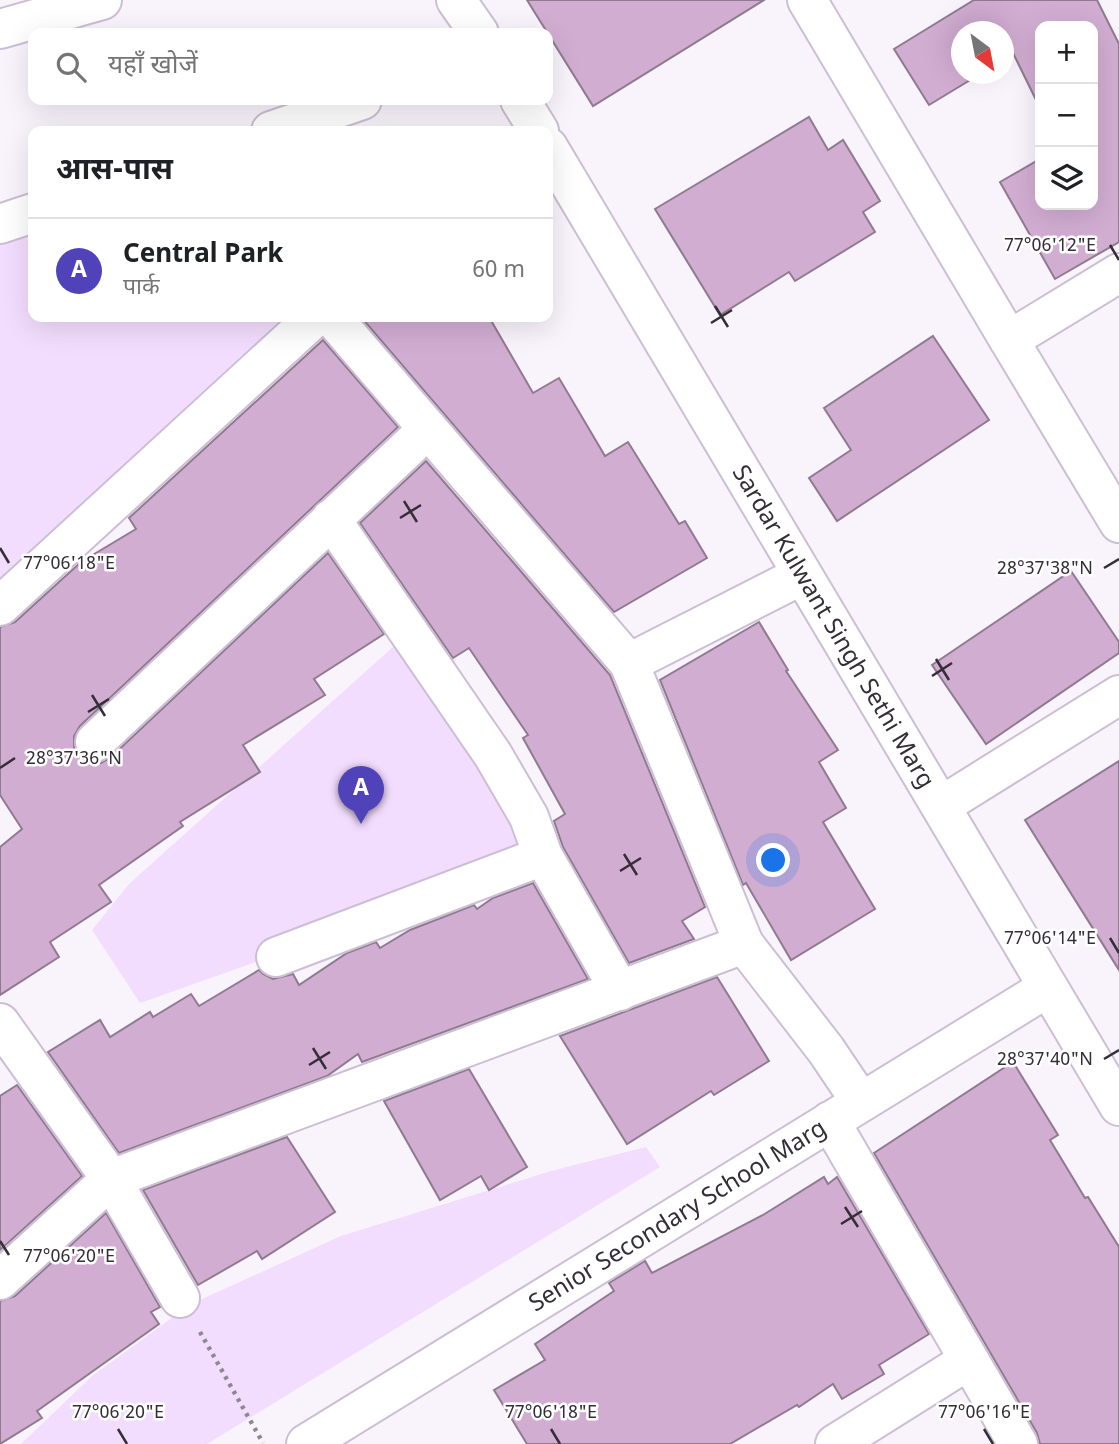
<!DOCTYPE html>
<html lang="hi">
<head>
<meta charset="utf-8">
<style>
  body { margin:0; font-family:Georgia,"Noto Sans Devanagari",serif; background:#f6f6f6; color:#202124 }
  .controls { position:absolute; right:21px; top:21px; display:grid; overflow:hidden; border-radius:14px; box-shadow:0 7px 28px #0002 }
  .controls button { width:63px; height:63px; display:grid; place-items:center; padding:0; border:0; border-bottom:2px solid #e0e0e0; background:#fff; color:#202124; font:35px sans-serif }
  .compass { position:absolute; left:951px; top:21px; width:63px; height:63px; border-radius:50%; background:#fff; box-shadow:0 7px 28px #0002; rotate:148deg }
  .you { position:absolute; left:774px; top:861px; width:24px; height:24px; margin:-18px; border:5px solid #fff; border-radius:50%; background:#1a73e8; box-shadow:0 0 0 10px #1a73e833 }
  .badge { display:grid; place-items:center; width:46px; height:46px; border-radius:50%; background:#5042b9; color:#fff; font-size:23px; font-weight:700 }
  .pin { position:absolute; translate:-50% -58px; filter:drop-shadow(0 2px 4px #0008) }
  .pin::after { content:''; position:absolute; top:37px; width:24px; height:21px; background:inherit; clip-path:polygon(0 0,100% 0,50% 100%) }
  .list { margin:0; padding:0; list-style:none }
  h2 { display:flex; justify-content:space-between; align-items:center; height:91px; margin:0; padding:0 28px; font-size:30px }
  h2 small { font-size:23px; font-weight:400; color:#757577 }
  .list li { display:grid; grid-template-columns:46px 1fr auto; gap:21px; align-items:center; box-sizing:border-box; height:105px; padding:0 28px; border-top:2px solid #e0e0e0 }
  .list b { display:block; font-size:26px; white-space:nowrap }
  .list p { margin:0; font-size:23px; white-space:nowrap; color:#757577 }
  .list em { font-size:23px; font-style:normal; color:#757577 }
  .icon { flex:none; width:38px; height:38px; fill:none; stroke:currentColor; stroke-width:2; stroke-linecap:round; stroke-linejoin:round }
  .map { position:relative; flex:none; width:1119px; height:1444px; overflow:hidden }
  .search { position:absolute; background:#fff; box-shadow:0 7px 28px #0002; left:28px; top:28px; width:525px; height:77px; display:flex; align-items:center; gap:18px; box-sizing:border-box; padding:0 24px; border-radius:14px; color:#757577; font-size:26px }
  .panel { position:absolute; background:#fff; box-shadow:0 7px 28px #0002; left:28px; top:126px; width:525px; height:196px; border-radius:14px }
  .map>svg:first-child { display:block }
  .green { fill:#f3ddfe }
  .building { fill:#d2add2; stroke:#8f7b8f; stroke-width:2 }
  .lines { fill:none; stroke-linecap:round; stroke-linejoin:round }
  .minor-casing { stroke:#cdbed5; stroke-width:42 }
  .path { stroke:#8e8891; stroke-width:4.5; stroke-dasharray:3.5 5; stroke-linecap:butt }
  .minor { stroke:#fff; stroke-width:38 }
  .ticks { fill:none; stroke:#342e37; stroke-width:2.5 }
  .labels { text-anchor:middle; stroke-width:5; stroke-linejoin:round; paint-order:stroke }
  .street-label { font-size:24px; fill:#342e37; stroke:#fff }
  .ticks-label { font-size:18px; text-anchor:middle; fill:#342e37; stroke:#fff; stroke-width:5; stroke-linejoin:round; paint-order:stroke }
</style>
</head>
<body>
<div class="map">
<svg width="1119" height="1444" viewBox="0 0 1119 1444">
  <rect width="100%" height="100%" fill="#f9f3fc"/>
  <g class="green">
    <polygon points="33,214 33,317 292,317 0,618 0,225"/>
    <polygon points="394,646 449,695 533,852 315,941 140,1003 92,930 129,884"/>
    <polygon points="646,1147 660,1167 207,1444 21,1444 92,1376 191,1304 341,1236 551,1171"/>
  </g>
  <g class="building">
    <polygon points="527,0 764,0 593,106"/>
    <polygon points="974,0 1097,0 1119,44 1119,242 1055,279 1000,182 1040,159 1040,205 1093,205 1093,26 1040,26 1040,108 1013,53 1004,59 1004,32 962,32 962,74 980,74 929,105 894,49"/>
    <polygon points="809,117 828,150 843,140 880,201 863,212 875,232 795,281 789,272 720,315 655,209"/>
    <polygon points="361,317 489,317 533,393 559,378 605,456 628,442 679,524 685,521 707,558 614,612"/>
    <polygon points="933,336 989,420 837,521 809,478 851,450 824,408"/>
    <polygon points="323,340 398,427 80,726 74,736 74,748 80,757 89,763 101,763 110,758 328,553 384,634 314,679 325,695 243,745 260,772 180,822 183,826 99,885 111,902 50,942 59,957 0,995 0,847 22,829 0,795 0,627 15,622 81,562 136,529 129,518"/>
    <polygon points="426,461 610,675 705,907 682,921 694,939 629,963 563,847 554,821 565,814 523,738 528,735 469,648 453,658 360,523"/>
    <polygon points="1071,571 1119,642 1119,653 986,744 932,665"/>
    <polygon points="759,622 788,670 786,671 838,750 819,762 846,808 823,822 875,909 791,960 746,883 743,885 660,680"/>
    <polygon points="1119,761 1119,970 1025,820"/>
    <polygon points="533,883 588,979 362,1062 358,1054 327,1076 119,1153 48,1052 100,1020 110,1037 150,1012 153,1017 191,994 199,1006 259,970 263,974 273,979 293,974 299,985 347,953 376,942 380,948 410,930 474,905 477,909 493,898"/>
    <polygon points="717,977 769,1061 714,1095 711,1091 627,1144 560,1036"/>
    <polygon points="1013,1062 1058,1135 1050,1140 1085,1198 1088,1197 1119,1247 1119,1444 1040,1444 1037,1433 874,1153"/>
    <polygon points="469,1069 527,1167 489,1190 481,1176 440,1200 384,1101"/>
    <polygon points="17,1085 82,1176 0,1250 0,1096"/>
    <polygon points="287,1137 335,1212 262,1259 257,1251 198,1285 143,1190"/>
    <polygon points="824,1177 828,1184 837,1177 929,1334 879,1365 884,1374 842,1399 833,1384 799,1407 797,1405 730,1444 527,1444 494,1390 545,1360 535,1344 614,1291 609,1283 645,1261 652,1273 763,1215"/>
    <polygon points="106,1213 160,1307 151,1312 159,1324 37,1411 42,1418 0,1444 0,1301 15,1296"/>
  </g>
  <g class="lines">
    <defs>
      <g id="minor">
        <polyline points="456,0 479,33"/>
        <polyline points="807,0 1009,340"/>
        <polyline points="0,29 102,0"/>
        <polyline points="520,100 539,131"/>
        <polyline points="271,131 362,100"/>
        <path id="s1" d="M548,147L1119,1106"/>
        <polyline points="0,224 33,213"/>
        <polyline points="1119,273 1009,340 1119,523"/>
        <polyline points="332,317 629,663"/>
        <polyline points="331,519 493,755 529,817 543,856 620,991"/>
        <polyline points="0,606 315,317"/>
        <polyline points="95,742 428,429"/>
        <polyline points="941,806 1119,695"/>
        <polyline points="744,944 629,663 802,575"/>
        <polyline points="276,957 543,856"/>
        <polyline points="0,1023 111,1179 180,1298"/>
        <polyline points="830,1121 1018,1444"/>
        <polyline points="0,1280 111,1179 744,944 826,1050 861,1102"/>
        <path id="s2" d="M306,1444L1047,988"/>
        <polyline points="835,1444 969,1360"/>
      </g>
    </defs>
    <use href="#minor" class="minor-casing"/>
    <polyline class="path" points="200,1332 263,1443"/>
    <use href="#minor" class="minor"/>
  </g>
  <path class="ticks" d="M1110,245L1119,260M715,306L728,327M711,323L732,310M404,501L417,522M400,518L421,505M0,548L9,563M1104,568L1119,559M936,659L949,680M932,676L952,663M92,695L105,716M88,712L109,699M0,768L15,758M624,854L637,875M620,871L641,858M1110,938L1119,953M313,1048L326,1069M1104,1059L1119,1050M309,1065L330,1052M845,1207L858,1227M841,1224L862,1211M0,1241L9,1255M118,1429L127,1444M551,1429L560,1444M984,1429L993,1444"/>
  <g class="labels">
    <g class="street-label">
      <text dy="8" stroke="none"><textPath href="#s1" startOffset="558">Sardar Kulwant Singh Sethi Marg</textPath></text>
      <text dy="8" stroke="none"><textPath href="#s2" startOffset="436">Senior Secondary School Marg</textPath></text>
    </g>
  </g>
  <g class="ticks-label">
    <text x="1050" y="251">77°06'12"E</text>
    <text x="69" y="569">77°06'18"E</text>
    <text x="1045" y="574">28°37'38"N</text>
    <text x="74" y="764">28°37'36"N</text>
    <text x="1050" y="944">77°06'14"E</text>
    <text x="1045" y="1065">28°37'40"N</text>
    <text x="69" y="1262">77°06'20"E</text>
    <text x="118" y="1418">77°06'20"E</text>
    <text x="551" y="1418">77°06'18"E</text>
    <text x="984" y="1418">77°06'16"E</text>
  </g>
</svg>
<div class="controls">
<button>+</button>
<button>−</button>
<button><svg class="icon" aria-label="layers" viewBox="0 0 24 24"><path d="M12 4l9 5-9 5-9-5zM3 14l9 5 9-5"/></svg></button>
</div>
<svg class="compass" viewBox="-18 -18 36 36"><path d="M0-13l5 13h-10z" fill="#e53935"/><path d="M0 13l5-13h-10z" fill="#757577"/></svg>
<div class="you"></div>
<div class="pin badge" style="left:361px;top:824px">A</div>
<div class="search"><svg class="icon" aria-label="search" viewBox="0 0 24 24"><circle cx="10" cy="10" r="6"/><path d="M15 15l6 6"/></svg>यहाँ खोजें</div>
<section class="panel">
<h2>आस-पास<small></small></h2>
<ul class="list">
<li><span class="badge">A</span><div><b>Central Park</b><p>पार्क</p></div><em>60 m</em></li>
</ul>
</section>
</div>
</body>
</html>
